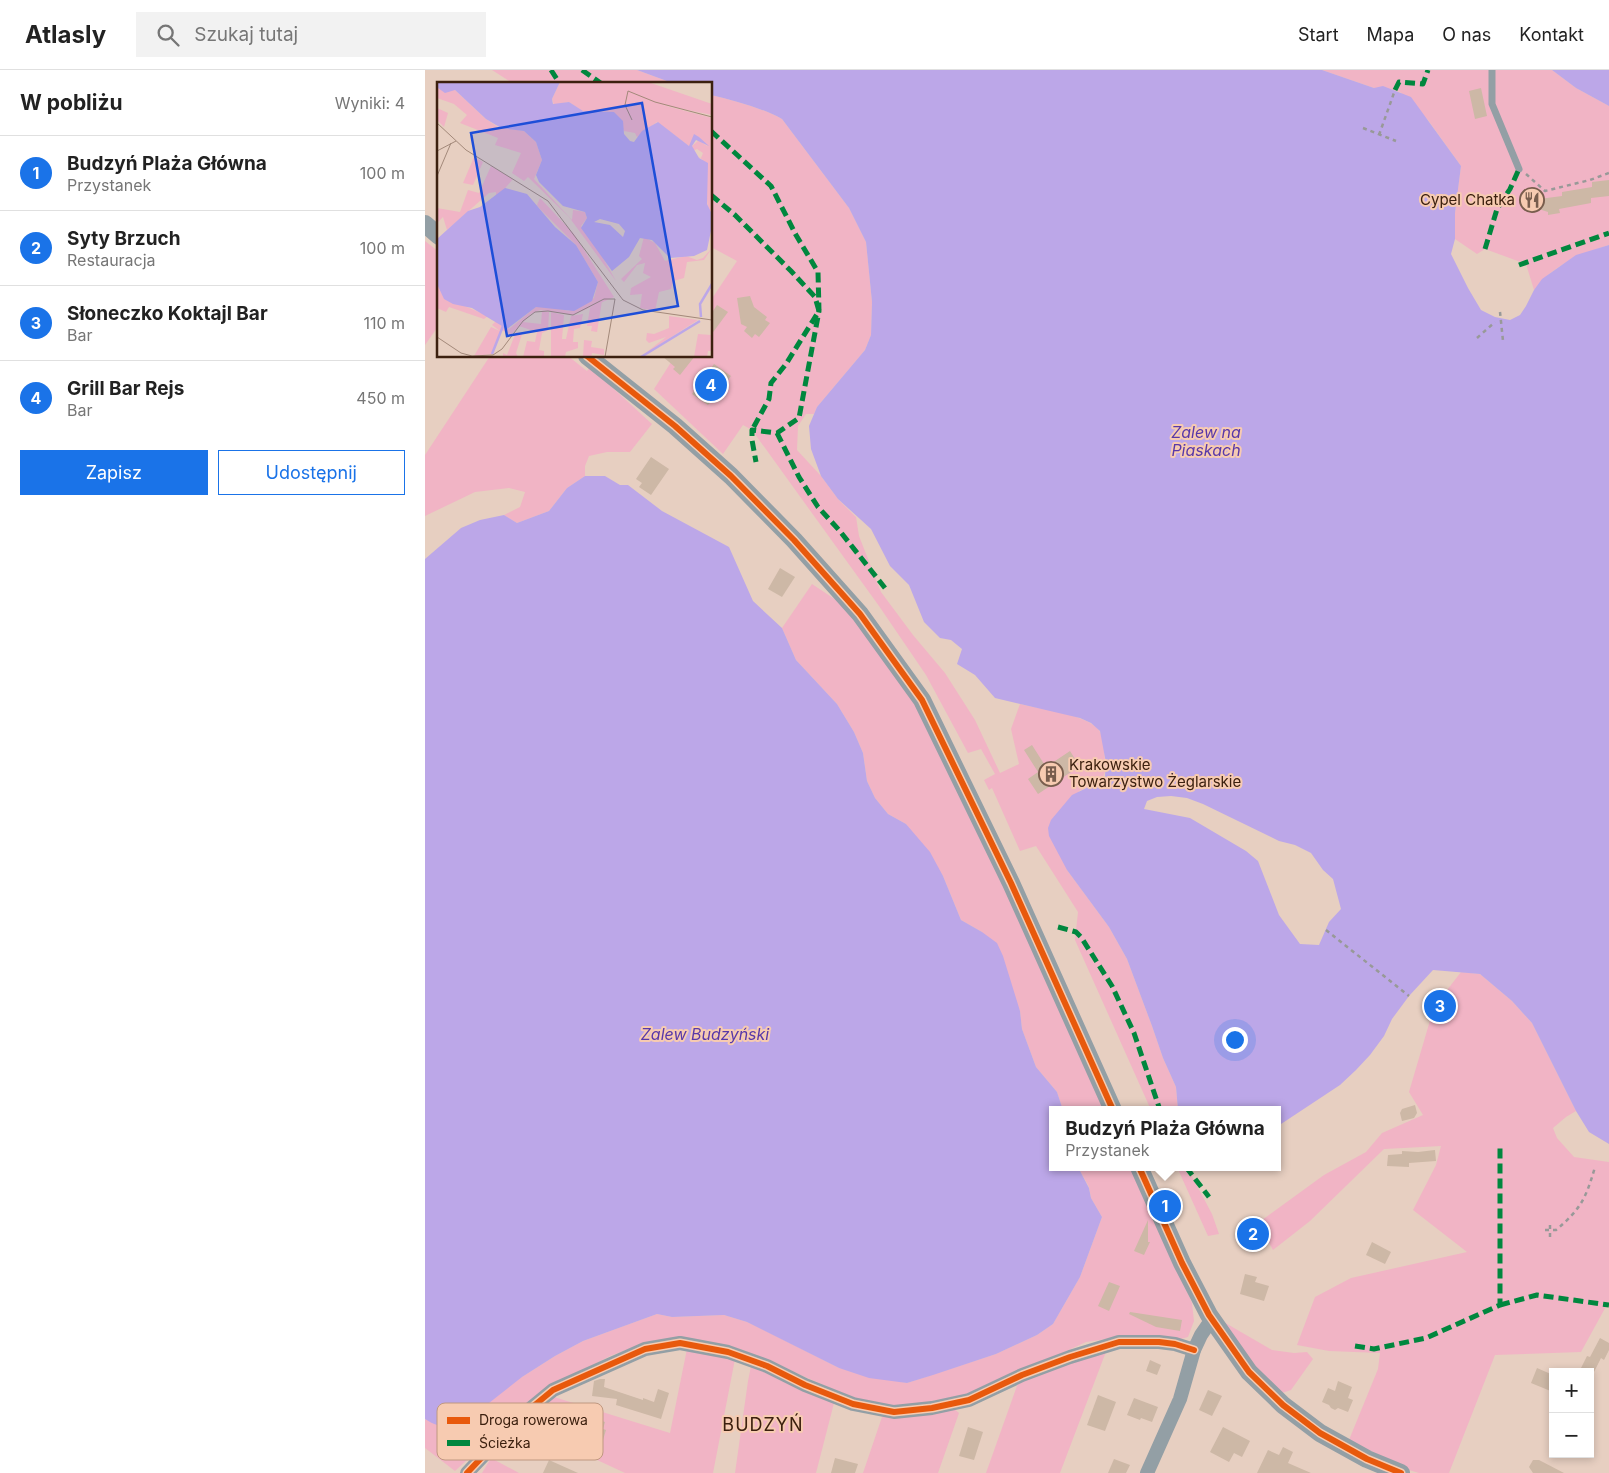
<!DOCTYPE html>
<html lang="pl">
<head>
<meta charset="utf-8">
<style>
  body { margin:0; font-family:Inter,sans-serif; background:#f2f2f2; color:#222 }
  .controls { position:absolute; right:15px; bottom:15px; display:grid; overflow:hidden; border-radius:0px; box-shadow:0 2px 8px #0003 }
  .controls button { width:45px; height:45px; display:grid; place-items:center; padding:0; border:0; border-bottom:1px solid #e0e0e0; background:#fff; color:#222; font:25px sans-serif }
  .you { position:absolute; left:809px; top:969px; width:18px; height:18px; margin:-12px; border:4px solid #fff; border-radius:50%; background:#1a73e8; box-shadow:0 0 0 8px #1a73e833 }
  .badge { display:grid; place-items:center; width:32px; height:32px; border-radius:50%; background:#1a73e8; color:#fff; font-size:16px; font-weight:700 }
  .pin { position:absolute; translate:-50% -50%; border:2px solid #fff; box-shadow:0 1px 5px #0006 }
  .popup { position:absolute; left:624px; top:1036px; width:232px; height:65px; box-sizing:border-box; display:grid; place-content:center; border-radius:0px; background:#fff; filter:drop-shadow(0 1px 4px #0005); font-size:16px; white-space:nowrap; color:#767676 }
  .popup b { font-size:19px; color:#222 }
  .popup::after { content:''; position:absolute; left:50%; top:100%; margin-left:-10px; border:10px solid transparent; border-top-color:#fff }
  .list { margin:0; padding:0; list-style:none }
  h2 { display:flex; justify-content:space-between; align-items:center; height:65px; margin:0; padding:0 20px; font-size:21px }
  h2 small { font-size:16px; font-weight:400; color:#767676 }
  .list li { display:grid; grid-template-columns:32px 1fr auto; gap:15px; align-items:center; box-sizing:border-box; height:75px; padding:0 20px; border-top:1px solid #e0e0e0 }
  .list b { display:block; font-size:19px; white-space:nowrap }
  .list p { margin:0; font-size:16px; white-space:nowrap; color:#767676 }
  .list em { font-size:16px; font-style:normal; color:#767676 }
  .actions { display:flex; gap:10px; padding:15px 20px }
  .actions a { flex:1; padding:11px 0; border:1px solid #1a73e8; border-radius:0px; text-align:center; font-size:18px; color:#1a73e8 }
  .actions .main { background:#1a73e8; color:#fff }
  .icon { flex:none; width:28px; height:28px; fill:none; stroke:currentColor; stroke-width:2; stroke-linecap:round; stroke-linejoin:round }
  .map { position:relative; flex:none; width:1184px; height:1403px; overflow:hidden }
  header { display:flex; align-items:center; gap:30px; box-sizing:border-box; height:70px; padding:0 25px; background:#fff; border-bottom:1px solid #e0e0e0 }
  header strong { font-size:24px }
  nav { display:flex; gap:28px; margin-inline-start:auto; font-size:18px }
  .search { width:350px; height:45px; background:#f2f2f2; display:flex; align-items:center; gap:12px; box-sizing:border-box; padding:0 18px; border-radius:0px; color:#767676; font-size:19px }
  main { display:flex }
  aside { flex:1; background:#fff }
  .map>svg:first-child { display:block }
  .green { fill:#f1b4c5 }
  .water { fill:#bca7e8; fill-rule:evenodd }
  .building { fill:#cdb8a6 }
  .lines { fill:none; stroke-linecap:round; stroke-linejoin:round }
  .path { stroke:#989998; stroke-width:2.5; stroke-dasharray:4 4; stroke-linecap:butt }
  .service { stroke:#939fa5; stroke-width:7 }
  .minor { stroke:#939fa5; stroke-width:14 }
  .tertiary { stroke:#939fa5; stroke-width:18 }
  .quiet { stroke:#00873e; stroke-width:5; stroke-dasharray:10 5; stroke-linecap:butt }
  .cycleway-casing { stroke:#f7cbb1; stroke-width:9 }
  .cycleway { stroke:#e8590c; stroke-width:6 }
  .labels { text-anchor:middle; stroke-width:4; stroke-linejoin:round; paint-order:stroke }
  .poi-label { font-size:15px; fill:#3c200f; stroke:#f7cbb1; text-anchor:end }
  .water-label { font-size:16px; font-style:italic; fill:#5838a9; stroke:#f7cbb1 }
  .quarter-label { font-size:18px; letter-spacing:1px; fill:#3c200f; stroke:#f7cbb1 }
  .inset-river { fill:none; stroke:#bca7e8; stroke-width:2.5 }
  .inset-road { fill:none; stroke:#a3897a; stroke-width:1 }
  .view { fill:#1d4ed8; fill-opacity:0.15; stroke:#1d4ed8; stroke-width:2.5 }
  .inset-edge { fill:none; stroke:#3c200f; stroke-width:2.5 }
  .key { fill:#f7cbb1; stroke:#bf9880; stroke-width:1 }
  .key-label { font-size:14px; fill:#3c200f }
</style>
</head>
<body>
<header>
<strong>Atlasly</strong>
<div class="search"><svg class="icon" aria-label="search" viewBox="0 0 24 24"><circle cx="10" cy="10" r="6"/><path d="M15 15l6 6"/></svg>Szukaj tutaj</div>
<nav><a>Start</a><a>Mapa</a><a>O nas</a><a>Kontakt</a></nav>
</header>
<main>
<aside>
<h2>W pobliżu<small>Wyniki: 4</small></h2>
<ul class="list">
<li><span class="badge">1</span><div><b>Budzyń Plaża Główna</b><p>Przystanek</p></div><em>100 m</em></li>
<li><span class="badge">2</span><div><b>Syty Brzuch</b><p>Restauracja</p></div><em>100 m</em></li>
<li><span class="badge">3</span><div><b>Słoneczko Koktajl Bar</b><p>Bar</p></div><em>110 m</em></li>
<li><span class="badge">4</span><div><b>Grill Bar Rejs</b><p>Bar</p></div><em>450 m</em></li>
</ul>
<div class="actions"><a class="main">Zapisz</a><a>Udostępnij</a></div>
</aside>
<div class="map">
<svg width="1184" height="1403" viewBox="0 0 1184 1403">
  <rect width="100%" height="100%" fill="#e7cfc1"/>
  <g class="green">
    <polygon points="67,0 212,0 250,14 89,14"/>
    <path d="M897,0H1127L1151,18L1184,36V175C1155,184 1128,195 1109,220L1101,194L1060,179L1052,184L1030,169V143L1036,96L1003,50L975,22L964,19L949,18Z"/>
    <path d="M286,25C310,31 335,37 357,49L424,138L441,172L447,232L446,265L440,280L392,337L389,344H381L373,356L372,380L396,406L413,429L431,447L434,466L456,522L488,565L520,603L550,650L575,703L594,694L586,659L595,634C615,639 661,644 674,660C679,667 679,682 680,690C683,712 671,713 654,721L642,800L684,857L702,889L727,956L738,988L751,1017L753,1040H726L650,870L653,842L611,776L595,781L567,718L564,720L559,710L570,704L556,679L543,683L501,605L454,536L327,360L318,355L298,384L229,319L250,286H286V230L312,191L286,177Z"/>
    <polygon points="0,171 14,182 14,255 0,275"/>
    <polygon points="65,286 143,286 162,301 165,297 227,354 205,382 182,382 164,386 160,396 160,406 142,418 124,441 92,453 79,445 95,437 100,422 84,418 50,422 0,446 0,385"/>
    <polygon points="387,514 420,536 459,585 498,647 572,799 681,1040 638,1040 632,1022 611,997 597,959 595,941 557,862 536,850 518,806 481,754 463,744 450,728 442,711 438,683 429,662 412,634 371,590 357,558"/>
    <polygon points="1036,902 1055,904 1087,931 1107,953 1151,1041 1141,1047 1128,1058 1132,1068 1149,1087 1184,1092 1184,1231 1156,1282 1070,1285 1024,1403 994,1403 984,1400 924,1370 953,1299 955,1283 904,1281 872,1275 890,1227 926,1208 1042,1182 988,1140 1011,1095 1016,1076 959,1079 885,1151 848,1180 833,1153 899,1105 941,1082 957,1063 998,1045 984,1022 1009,937"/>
    <polygon points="653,1097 707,1097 767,1233 769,1251 763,1267 752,1270 702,1266 661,1272 609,1296 539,1325 470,1338 426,1327 318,1280 282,1271 254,1269 220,1273 185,1286 126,1317 69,1365 30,1401 0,1378 0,1349 1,1350 97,1307 130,1286 158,1271 232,1244 247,1247 299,1245 322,1252 341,1261 414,1298 482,1313 571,1284 612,1265 628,1254 655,1207 677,1147 666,1128 664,1117"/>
    <polygon points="752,1097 762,1097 787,1144 794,1164 783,1166"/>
    <polygon points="797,1251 847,1280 869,1283 882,1282 888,1289 866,1320 854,1324 828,1299"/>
    <polygon points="262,1279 310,1289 288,1403 200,1403 93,1353 129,1327 245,1363"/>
    <polygon points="682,1279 635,1403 561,1403 593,1313"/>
    <polygon points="326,1296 409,1333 391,1403 310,1403 323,1311"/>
    <polygon points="528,1338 534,1343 513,1403 438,1403 457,1347 485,1346"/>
    <polygon points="66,1388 94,1403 57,1403"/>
  </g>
  <g class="water">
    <path d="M212,0H897L949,18L958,16L986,27L1036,96L1030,143V169L1026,184L1043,218L1056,240L1070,247L1085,250L1095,245L1101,236L1109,220L1117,209L1151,185L1184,175V1074L1164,1062L1151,1041L1107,953L1087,931L1055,904L1008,900L984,926L967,949L959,966L945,985L931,1000L915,1015L853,1056L852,1040H753L751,1017L738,988L727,956L702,889L684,857L642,800L624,766L623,758L626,750L647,725L674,712L680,706L681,693L675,661L666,653L655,648L570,628L550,605L532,594L537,579L526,570L515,568L499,552L484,515L465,496L446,459L413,429L396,406L386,379L384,356L392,337L440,280L446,265L447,232L441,172L424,138L357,49C335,37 310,31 286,25V14H250ZM746,726L762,728L778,734L854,771L870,775L886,783L898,800L908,809L916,839L904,852L894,875L875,874L854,845L833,791L821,781L765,748L719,739L722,731L732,727Z"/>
    <polygon points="1127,0 1184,0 1184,36 1151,18"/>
    <path d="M160,406H180L195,415H203L237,441L304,477L328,531L357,558L371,590L412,634L429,662L438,683L442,711L450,728L463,744L481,754L505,782L518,806L536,850L557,862L572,873L578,886L595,941L597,959L611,997L632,1022L638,1040H628V1097H653L664,1118L666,1128L677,1147L655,1207L628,1254L612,1265L571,1284L508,1305L482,1313L444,1308L414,1298L322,1252L299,1245L247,1247L232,1244L158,1271L130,1286L97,1307L36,1355C22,1358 12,1357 0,1349V489L36,458L55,450L79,445L92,453L124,441L142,418Z"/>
  </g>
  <g class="building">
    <polygon points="1056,18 1062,46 1050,49 1044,21"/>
    <polygon points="1184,110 1184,126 1166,128 1166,133 1134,139 1135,143 1123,145 1123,142 1098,134 1102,124 1114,129 1137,126 1137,122 1167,117 1167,112"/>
    <polygon points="325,226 329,237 342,247 340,250 345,253 334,267 330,264 327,268 319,261 322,257 316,254 312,228"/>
    <polygon points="292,235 303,242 286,265 286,244"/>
    <polygon points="237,286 270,286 255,305 248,299 250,297"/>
    <polygon points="289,294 306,306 283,335 267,324"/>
    <polygon points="226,387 244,399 226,425 214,417 217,413 211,409"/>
    <polygon points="355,498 370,507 357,527 343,519"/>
    <polygon points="607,675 621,697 645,681 652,692 646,696 649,700 613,724 603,709 613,702 599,680"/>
    <polygon points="990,1035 992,1043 989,1048 977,1051 975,1043 977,1039"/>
    <polygon points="1010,1080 1011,1091 984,1093 984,1097 962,1096 963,1085 977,1084 977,1081 993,1082"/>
    <polygon points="723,1150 723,1172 725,1172 719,1185 709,1181"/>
    <polygon points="831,1156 838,1164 828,1172 822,1165"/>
    <polygon points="947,1172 966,1182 960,1194 941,1185"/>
    <polygon points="820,1204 832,1207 830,1212 844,1216 839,1231 815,1224"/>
    <polygon points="684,1212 695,1216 684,1241 673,1236"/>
    <polygon points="705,1242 757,1250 755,1261 731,1257 704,1244"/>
    <polygon points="1175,1268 1184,1273 1184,1280 1179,1290 1176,1288 1169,1302 1154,1302 1162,1286 1165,1287"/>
    <polygon points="725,1290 736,1295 732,1305 721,1301"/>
    <polygon points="1112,1298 1128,1305 1128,1322 1106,1313"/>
    <polygon points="175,1309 180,1309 179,1317 218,1330 218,1328 229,1332 233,1319 244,1323 236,1349 191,1335 192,1329 167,1326 169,1311"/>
    <polygon points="913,1311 927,1317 923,1328 928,1330 923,1342 913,1338 910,1340 906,1338 904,1335 897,1332 903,1318 910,1321"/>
    <polygon points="783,1320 797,1326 787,1346 774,1340"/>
    <polygon points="673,1325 691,1332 680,1361 662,1355"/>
    <polygon points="709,1328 733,1337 727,1352 716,1348 715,1350 702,1345"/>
    <polygon points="168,1348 180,1352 178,1359 181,1360 178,1370 163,1364"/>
    <polygon points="543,1357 558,1362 549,1390 534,1386"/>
    <polygon points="798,1357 825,1371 817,1387 809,1383 804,1392 785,1382"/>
    <polygon points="858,1377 868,1382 863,1393 886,1403 832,1403 843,1380 854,1385"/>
    <polygon points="410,1388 433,1394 430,1403 406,1403"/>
    <polygon points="689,1389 705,1395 701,1403 683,1403"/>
    <polygon points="124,1390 153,1403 118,1403"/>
    <polygon points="1108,1390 1114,1390 1139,1403 1108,1403 1104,1397"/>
  </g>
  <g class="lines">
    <g class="path">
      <polyline points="938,58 971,71"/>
      <polyline points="954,65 970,20"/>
      <polyline points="1101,104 1120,121 1165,110 1184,103"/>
      <polyline points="1075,242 1078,271"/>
      <polyline points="1052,268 1070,252"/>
      <polyline points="901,860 984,926"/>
      <polyline points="1125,1155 1125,1168"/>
      <path d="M1120,1160H1131C1156,1139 1161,1128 1170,1097"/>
    </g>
    <polyline class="service" points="1067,0 1067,34 1094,99"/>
    <g class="minor">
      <polyline points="42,1403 94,1348 128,1320 220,1279 255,1273 303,1282 342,1296 380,1315 428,1334 469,1342 507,1338 544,1330 597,1305 645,1287 694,1272 734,1272 750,1274 769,1280"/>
      <polyline points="722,1403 755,1329 769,1280 776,1265 787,1249"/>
    </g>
    <g class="tertiary">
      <polyline points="0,154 14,166"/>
      <polyline points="162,286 250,356 306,406 369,470 435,544 497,630 586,813 688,1040"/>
      <polyline points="714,1097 757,1193 784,1245 824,1302 858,1335 895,1363 942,1389 976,1403"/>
    </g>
    <g class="quiet">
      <polyline points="126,0 135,14"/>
      <polyline points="157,0 177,14"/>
      <polyline points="970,20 974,12 998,14 1003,0"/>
      <polyline points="286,61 346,116 371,165 393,202 394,241 374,348 352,363 327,360 327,370 331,392"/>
      <polyline points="286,125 310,145 366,201 390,227 394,241 361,294 346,313 344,329 327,360"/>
      <polyline points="1060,179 1072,139 1085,119 1094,99"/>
      <polyline points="1094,195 1184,163"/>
      <polyline points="352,363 374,407 393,437 414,460 460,518"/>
      <polyline points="633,857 651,862 656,867 687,916 709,963 735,1040"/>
      <polyline points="761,1097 784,1127"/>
      <polyline points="1075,1235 1112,1225 1184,1235"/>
      <polyline points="930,1276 949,1279 1001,1268 1075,1235 1075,1075"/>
    </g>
    <defs>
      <g id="cycleway">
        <polyline points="162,286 250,356 306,406 369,470 435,544 497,630 586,813 688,1040"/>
        <polyline points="714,1097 757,1193 784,1245 824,1302 858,1335 895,1363 942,1389 976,1403"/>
        <polyline points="42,1403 94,1348 128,1320 220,1279 255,1273 303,1282 342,1296 380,1315 428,1334 469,1342 507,1338 544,1330 597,1305 645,1287 694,1272 734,1272 750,1274 769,1280"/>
      </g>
    </defs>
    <use href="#cycleway" class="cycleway-casing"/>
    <use href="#cycleway" class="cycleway"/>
  </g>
  <defs>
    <symbol id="restaurant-ring" viewBox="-11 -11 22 22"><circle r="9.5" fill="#f7cbb1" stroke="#785d4d" stroke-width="1.5"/><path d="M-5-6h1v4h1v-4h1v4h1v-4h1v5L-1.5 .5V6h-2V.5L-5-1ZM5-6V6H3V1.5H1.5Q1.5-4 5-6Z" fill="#785d4d"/></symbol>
    <symbol id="building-ring" viewBox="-11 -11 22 22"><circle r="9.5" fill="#f7cbb1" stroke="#785d4d" stroke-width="1.5"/><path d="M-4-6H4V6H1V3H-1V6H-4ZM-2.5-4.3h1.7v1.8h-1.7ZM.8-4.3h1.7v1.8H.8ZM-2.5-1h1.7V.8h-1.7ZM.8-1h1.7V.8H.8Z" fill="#785d4d"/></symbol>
  </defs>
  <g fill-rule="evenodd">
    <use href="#restaurant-ring" x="1093" y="116" width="28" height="28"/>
    <use href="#building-ring" x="612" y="690" width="28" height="28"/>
  </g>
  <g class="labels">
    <g class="poi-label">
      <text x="1090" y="135">Cypel Chatka</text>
      <text x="644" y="700" text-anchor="start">Krakowskie<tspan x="644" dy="17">Towarzystwo Żeglarskie</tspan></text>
    </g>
    <g class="water-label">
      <text x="781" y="368">Zalew na<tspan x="781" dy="18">Piaskach</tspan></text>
      <text x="280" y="970">Zalew Budzyński</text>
    </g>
    <g class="quarter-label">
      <text x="338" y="1361">BUDZYŃ</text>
    </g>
  </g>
  <g transform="translate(12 12)">
    <rect width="275" height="275" fill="#e7cfc1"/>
    <path d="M123,0H211L275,22V33L222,22L275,36V132L271,128L266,78L260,74L264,76L266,71L260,67L256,69L255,64L262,58L271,65L262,55L252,64L220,40L200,55L198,51L187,49L177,30L145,29L132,20L117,23L115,17ZM0,5L18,8L49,37L61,45L87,49L99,60L105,78L97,97L135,138L136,128L148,130L150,136L144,144L158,162L179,199L132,135L91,95L87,99L75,91L84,71L58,63L61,56L23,41L30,33L17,22L0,16ZM0,26L11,31L7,45L0,38ZM37,75L46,80L36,103L26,101ZM54,84L76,97L63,112L59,114V110L52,111L10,148L6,135L0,141V126L23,130L31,108L42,111ZM103,116L137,152L177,215L136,233L103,228L94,232L74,253L65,248L56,272L37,274L54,245L63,249L55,243L59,239L72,247L99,225L109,224L132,229L157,216L161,200L139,163L103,127L100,123ZM207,155L218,161L228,179L249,174L260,178L266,176L275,166L267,178L250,180L247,196L236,199L234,207L222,210L218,229L203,226L205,212L193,213L194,206L214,195L206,191L208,181L200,183L187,200L184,197L205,177L202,174ZM0,202L23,222L51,234L47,237L12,225L9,230L0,226ZM165,219L160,250L154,249L155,244H150L153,226ZM105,229L112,230L111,248L105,251L102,268L107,269V275H86L90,259L98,260L100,250L82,244L86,240L104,242ZM114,230L127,233L125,257H129L134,234L146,232L143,246L137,247L136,260H141V266L129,270L128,275H114ZM232,234L261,238L206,273L229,255L212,261L209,258L210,251L217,252L232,246ZM79,250L85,252L79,271L81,275H66V271L70,273ZM261,252L274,253L275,269H271L270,275H257ZM147,258L155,259L154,265L167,267V273L155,271L154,275H146Z" fill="#f1b4c5"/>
    <path d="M0,0H123L115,17L116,22L132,20L146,29L177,30L186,39L187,52L193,59L197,60L205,49L221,40L252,64L257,52L262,55L272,64L259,58L255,64L262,76L271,81L270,122L275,132V144L270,168L257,174L233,176L215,158L203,156L192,175L175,189L144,146L150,136L148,130L126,124L102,100L99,93L105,78L99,60L87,49L64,46L49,37L18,8L8,11L1,6ZM163,137L182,142L188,149L186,155L173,143L157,140ZM68,106L90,112L118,145L139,163L161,200L155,219L137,229L99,225L70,247L35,226L16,222L7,217L0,202V157L31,129L43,125Z" fill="#bca7e8" fill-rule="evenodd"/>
    <path class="inset-river" d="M264,235L263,222L275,202M55,272L66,244M204,275L263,239"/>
    <path class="inset-road" d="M195,38L188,23L191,9L218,20L275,35M0,41L29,68L111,119L186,218L206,228L275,238M0,69L19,59M0,94L14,61M0,255L24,271L35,274L56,273L65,267L86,239L98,230L111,229L136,233L167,217H178M168,275L178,217"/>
    <path class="view" d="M205,21L241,224L70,254L34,51Z"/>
    <rect width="275" height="275" class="inset-edge"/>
  </g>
  <rect x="12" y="1333" width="166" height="57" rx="8" class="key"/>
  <rect x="22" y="1347" width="23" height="7" fill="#e8590c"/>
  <rect x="22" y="1370" width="23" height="6" fill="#00873e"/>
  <g class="key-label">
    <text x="54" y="1355">Droga rowerowa</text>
    <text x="54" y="1378">Ścieżka</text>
  </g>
</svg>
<div class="controls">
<button>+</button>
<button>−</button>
</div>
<div class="you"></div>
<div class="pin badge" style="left:740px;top:1136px">1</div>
<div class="popup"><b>Budzyń Plaża Główna</b>Przystanek</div>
<div class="pin badge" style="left:828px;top:1164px">2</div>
<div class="pin badge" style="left:1015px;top:936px">3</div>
<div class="pin badge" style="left:286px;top:315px">4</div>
</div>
</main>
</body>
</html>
